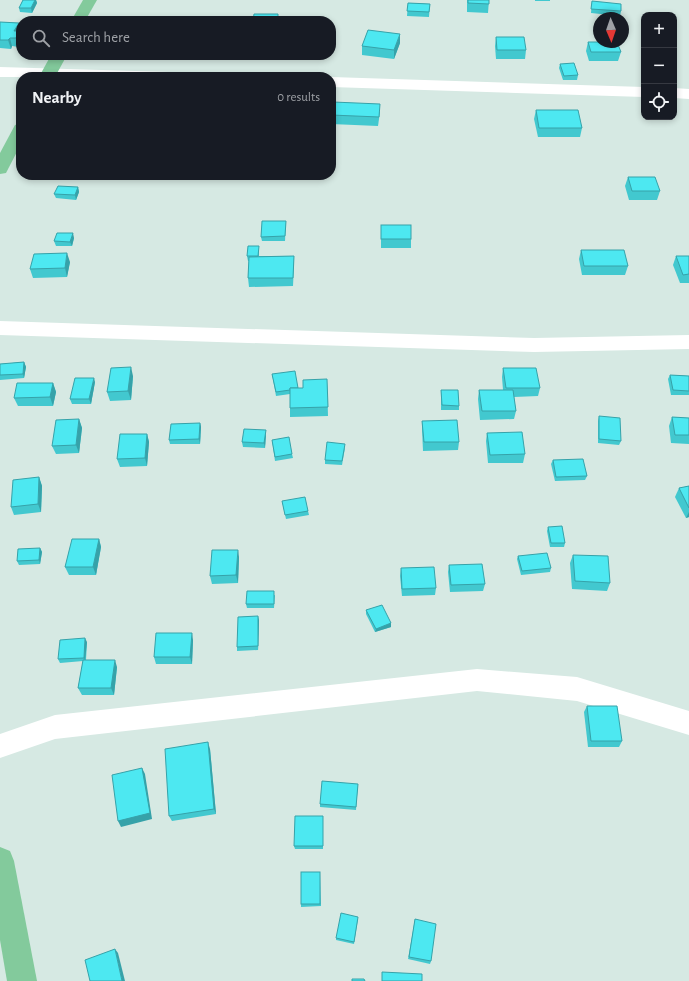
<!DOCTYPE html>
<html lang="en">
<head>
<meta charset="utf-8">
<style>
  body { margin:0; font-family:"Alegreya Sans",sans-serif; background:#20242c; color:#f1f3f6 }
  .controls { position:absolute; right:12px; top:12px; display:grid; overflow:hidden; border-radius:8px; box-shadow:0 2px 6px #0003 }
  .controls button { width:36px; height:36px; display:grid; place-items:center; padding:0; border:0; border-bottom:1px solid #363941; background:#171b24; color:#f1f3f6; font:20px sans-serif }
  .compass { position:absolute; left:593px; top:12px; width:36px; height:36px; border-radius:50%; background:#171b24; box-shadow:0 2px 6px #0003; rotate:178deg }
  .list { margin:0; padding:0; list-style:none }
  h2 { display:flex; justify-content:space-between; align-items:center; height:52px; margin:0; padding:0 16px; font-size:17px }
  h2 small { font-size:13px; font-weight:400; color:#9ea1a6 }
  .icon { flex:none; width:22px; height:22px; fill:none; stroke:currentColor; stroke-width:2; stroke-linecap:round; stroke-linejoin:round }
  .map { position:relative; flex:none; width:689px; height:981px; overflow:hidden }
  .search { position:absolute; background:#171b24; box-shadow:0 2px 6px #0003; left:16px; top:16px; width:320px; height:44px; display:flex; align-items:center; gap:10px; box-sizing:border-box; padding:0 14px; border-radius:16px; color:#9ea1a6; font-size:15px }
  .panel { position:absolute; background:#171b24; box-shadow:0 2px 6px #0003; left:16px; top:72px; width:320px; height:108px; border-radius:16px }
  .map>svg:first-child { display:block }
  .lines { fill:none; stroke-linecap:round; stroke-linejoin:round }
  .minor { fill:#fff; fill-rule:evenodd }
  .major { fill:#83ca9c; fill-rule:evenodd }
  .wall { fill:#42c8cf }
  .shaded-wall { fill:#36a2a9 }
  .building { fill:#4de8f1; stroke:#36a2a9 }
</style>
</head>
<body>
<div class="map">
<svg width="689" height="981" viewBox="0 0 689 981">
  <rect width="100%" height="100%" fill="#d6e9e3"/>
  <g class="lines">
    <g class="minor">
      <polygon points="0,67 169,72 174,74 177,77 0,77"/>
      <polygon points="331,77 644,87 644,97 331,87"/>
      <polygon points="674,88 689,89 689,99 674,98"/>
      <polygon points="0,321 534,338 689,335 689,349 534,352 0,335"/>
      <polygon points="477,669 577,677 689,711 689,735 577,701 477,691 55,739 0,758 0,734 55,715"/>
    </g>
    <g class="major">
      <polygon points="83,0 97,0 85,21 71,21"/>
      <polygon points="51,55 67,55 55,77 39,77"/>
      <polygon points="21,123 21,144 6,173 0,174 0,153 15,125"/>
      <polygon points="0,847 10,851 14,861 37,981 7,981 0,940"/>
    </g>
  </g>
  <g class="wall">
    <polygon points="23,0 36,0 37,3 32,13 20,12 19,8"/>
    <polygon points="467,0 489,0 488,13 467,12"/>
    <rect x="535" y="0" width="15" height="1"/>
    <polygon points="592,1 621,11 620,16 591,13"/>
    <polygon points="408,3 430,4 429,17 407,16"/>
    <polygon points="0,22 19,23 21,32 21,43 19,47 12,46 11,49 0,48"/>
    <polygon points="496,37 526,50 525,59 496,59 495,46"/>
    <polygon points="588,42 621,52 618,61 589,61 586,51"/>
    <polygon points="400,43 394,59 362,55 362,46"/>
    <polygon points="560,64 578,75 577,80 563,80 559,68"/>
    <polygon points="536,110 582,128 580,137 538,137 534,119"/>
    <polygon points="380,112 378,126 331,124 331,115"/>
    <polygon points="628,177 660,191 657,200 629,200 625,186"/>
    <polygon points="78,187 79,192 76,200 56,198 54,194"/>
    <polygon points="286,221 285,241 262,241 261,237"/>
    <polygon points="381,225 411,239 411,248 381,248"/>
    <polygon points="74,238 72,246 56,246 54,241"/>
    <polygon points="259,250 259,256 294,256 294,265 293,286 249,287 248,278 249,261 248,261 247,256"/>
    <polygon points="581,250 628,266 625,275 582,275 579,259"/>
    <polygon points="676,256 689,256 689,283 680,283 673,265"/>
    <polygon points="70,262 67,277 33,278 30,269"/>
    <polygon points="24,362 26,367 24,378 0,380 0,364"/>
    <polygon points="503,368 540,388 538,396 514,397 516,411 514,419 480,420 478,399 479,390 503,390 502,377"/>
    <polygon points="272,374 298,388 303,388 327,379 328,416 290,417 290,394 276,396"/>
    <polygon points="670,375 689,376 689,395 671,395 668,379"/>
    <polygon points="133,376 131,400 110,401 107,392"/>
    <polygon points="95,382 91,404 72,404 70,399"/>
    <polygon points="53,383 56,392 53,406 18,406 14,398"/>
    <polygon points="441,390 459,406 459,410 441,410"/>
    <polygon points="599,416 621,441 619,445 598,443 598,421"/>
    <polygon points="672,417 689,418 689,444 671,443 669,426"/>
    <polygon points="79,419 82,428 79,453 56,454 52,446"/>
    <polygon points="422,421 459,442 458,450 423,451 422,429"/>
    <polygon points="200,423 201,427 200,444 170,444 169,440"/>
    <polygon points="487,433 525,454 523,463 488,463 486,441"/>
    <polygon points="147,434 149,442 147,466 120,467 117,459"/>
    <polygon points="266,434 265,448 243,447 242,442"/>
    <polygon points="272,440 292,454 293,458 275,461"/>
    <polygon points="345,448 342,465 325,464 325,460"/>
    <polygon points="553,460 587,476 585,480 555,481 551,464"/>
    <polygon points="39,477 42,486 41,512 14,515 11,507"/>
    <polygon points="689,486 689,517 686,518 675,497 679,488"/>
    <polygon points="282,501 308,511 309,515 286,519"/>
    <polygon points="548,527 565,543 564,547 550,547 547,531"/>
    <polygon points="99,539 101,547 96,575 69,575 65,567"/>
    <polygon points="40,548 42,552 40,564 19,565 17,561"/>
    <polygon points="573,555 610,583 607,591 572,589 570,563"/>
    <polygon points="518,556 551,568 550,572 521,575 517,559"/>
    <polygon points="239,557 238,583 212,584 210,576"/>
    <polygon points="449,565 485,584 483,591 450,592 448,572"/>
    <polygon points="401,568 436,588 435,595 402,596 400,576"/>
    <polygon points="275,595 274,608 247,608 246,604"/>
    <polygon points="366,610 391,623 391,627 375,632 366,614"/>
    <polygon points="259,620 258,650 237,651 237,647"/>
    <polygon points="193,640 192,664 156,664 154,657"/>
    <polygon points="87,642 86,660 117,667 114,695 82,695 78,688 83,661 60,663 58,659"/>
    <polygon points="587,706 622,741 619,747 588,747 584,712"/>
    <polygon points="210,749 216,814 172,821 169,816"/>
    <polygon points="358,784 356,810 320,807 320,804"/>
    <polygon points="323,816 323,849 295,849 294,846"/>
    <polygon points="320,872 321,906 301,907 301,904"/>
    <polygon points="358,919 354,944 336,940 336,938"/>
    <polygon points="415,919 431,961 430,964 408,959"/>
  </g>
  <g class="shaded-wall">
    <polygon points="35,0 36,0 37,3 32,13 31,8"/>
    <polygon points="19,23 21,32 21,43 19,47 14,31"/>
    <polygon points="400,34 400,43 394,59 394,50"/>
    <polygon points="10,38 12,46 11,49 8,40"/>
    <polygon points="78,187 79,192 76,200 75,195"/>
    <polygon points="73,233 74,238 72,246 70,242"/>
    <polygon points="67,253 70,262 67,277 65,268"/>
    <polygon points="24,362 26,367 24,378 23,374"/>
    <polygon points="131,367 133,376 131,400 128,391"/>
    <polygon points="94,378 95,382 91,404 89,399"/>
    <polygon points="53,383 56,392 53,406 50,397"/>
    <polygon points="79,419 82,428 79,453 76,445"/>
    <polygon points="200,423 201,427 200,444 199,439"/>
    <polygon points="266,430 266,434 265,448 264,443"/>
    <polygon points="147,434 149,442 147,466 145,458"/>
    <polygon points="39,477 42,486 41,512 38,504"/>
    <polygon points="689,512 689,517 686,518"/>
    <polygon points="99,539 101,547 96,575 93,567"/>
    <polygon points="40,548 42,552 40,564 39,560"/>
    <polygon points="238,550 239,557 238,583 236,575"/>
    <polygon points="258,616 259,620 258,650"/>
    <polygon points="391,623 391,627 375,632 376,629"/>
    <polygon points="192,633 193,640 192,664 190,657"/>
    <polygon points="85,638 87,642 85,661 84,658"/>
    <polygon points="115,660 117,667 114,695 111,688"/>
    <polygon points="208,742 210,749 216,814 214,809"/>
    <polygon points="142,768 145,774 152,819 121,827 118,821"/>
    <polygon points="115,949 118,953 125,981 122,981"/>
  </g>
  <g class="building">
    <polygon points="23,0 35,0 31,8 19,8"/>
    <polygon points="468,0 489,0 489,4 468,3"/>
    <polygon points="592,1 621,4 621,11 591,9"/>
    <polygon points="408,3 430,4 429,12 407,11"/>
    <polygon points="254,14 278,14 278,21 253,21"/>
    <polygon points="0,22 19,23 14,31 20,31 16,38 10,38 8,40 0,40"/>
    <polygon points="368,30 400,34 394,50 362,46"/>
    <polygon points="496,37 524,37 526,50 497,50"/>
    <polygon points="588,42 617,42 621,52 591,52"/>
    <polygon points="574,63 578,75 564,76 560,64"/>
    <polygon points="333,102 380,104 379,117 331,115"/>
    <polygon points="536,110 578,110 582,128 539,128"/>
    <polygon points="628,177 655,177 660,191 632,191"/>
    <polygon points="58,186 78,187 75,195 54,194"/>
    <polygon points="262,221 286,221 285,236 261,237"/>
    <rect x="381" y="225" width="30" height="14"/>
    <polygon points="57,233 73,233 70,242 54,241"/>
    <polygon points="248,246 259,246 258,256 247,256"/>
    <polygon points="581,250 624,250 628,266 584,266"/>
    <polygon points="67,253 65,268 30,269 34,254"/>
    <polygon points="294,256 293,278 248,278 249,257"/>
    <polygon points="676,256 689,256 689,274 683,275"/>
    <polygon points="24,362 23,374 0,375 0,364"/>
    <polygon points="131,367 128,391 107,392 111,368"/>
    <polygon points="503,368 536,368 540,388 506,388"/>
    <polygon points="295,371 298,388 290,388 290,390 276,392 272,374"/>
    <polygon points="670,375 689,376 689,391 673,390"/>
    <polygon points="75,378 94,378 89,399 70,399"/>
    <polygon points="327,379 328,407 290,408 290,388 303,388 303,380"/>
    <polygon points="17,383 53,383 50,397 14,398"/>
    <polygon points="441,390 458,390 459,406 442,405"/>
    <polygon points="479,390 513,390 516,411 482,411"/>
    <polygon points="599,416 620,418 621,441 599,439"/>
    <polygon points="672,417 689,418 689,435 675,435"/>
    <polygon points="79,419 76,445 52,446 56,420"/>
    <polygon points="457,420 459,442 424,442 422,421"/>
    <polygon points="200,423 199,439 169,440 171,424"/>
    <polygon points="244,429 266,430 264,443 242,442"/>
    <polygon points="522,432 525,454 490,455 487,433"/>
    <polygon points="120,434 147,434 145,458 117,459"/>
    <polygon points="289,437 292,454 275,457 272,440"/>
    <polygon points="327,442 345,444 342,461 325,460"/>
    <polygon points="583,459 587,476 556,477 553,460"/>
    <polygon points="39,477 38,504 11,507 13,480"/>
    <polygon points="689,486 689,508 679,488"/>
    <polygon points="305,497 308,511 285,515 282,501"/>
    <polygon points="562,526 565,543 551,543 548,527"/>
    <polygon points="72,539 99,539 93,567 65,567"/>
    <polygon points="40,548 39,560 17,561 18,549"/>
    <polygon points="212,550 238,550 236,575 210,576"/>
    <polygon points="547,553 551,568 522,571 518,556"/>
    <polygon points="573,555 608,556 610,583 575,581"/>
    <polygon points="482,564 485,584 451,585 449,565"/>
    <polygon points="434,567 436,588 402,589 401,568"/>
    <polygon points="247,591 274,591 274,604 246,604"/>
    <polygon points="382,605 391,623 376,629 366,610"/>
    <polygon points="258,616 258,646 237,647 238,617"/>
    <polygon points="156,633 192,633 190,657 154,657"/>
    <polygon points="85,638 84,658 58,659 60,640"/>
    <polygon points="83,660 115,660 111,688 78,688"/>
    <polygon points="587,706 617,706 622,741 591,741"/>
    <polygon points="208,742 214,809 169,816 165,749"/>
    <polygon points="142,768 150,813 118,821 112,775"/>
    <polygon points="322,781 358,784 356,807 320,804"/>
    <polygon points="295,816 323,816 323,846 294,846"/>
    <rect x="301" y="872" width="19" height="32"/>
    <polygon points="341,913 358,917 354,942 336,938"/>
    <polygon points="415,919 436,924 431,961 409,957"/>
    <polygon points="115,949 122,981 90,981 85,960"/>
    <polygon points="382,972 422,974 422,981 382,981"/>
    <polygon points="352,979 364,979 365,981 352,981"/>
  </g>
</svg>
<div class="controls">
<button>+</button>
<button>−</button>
<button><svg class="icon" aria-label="locate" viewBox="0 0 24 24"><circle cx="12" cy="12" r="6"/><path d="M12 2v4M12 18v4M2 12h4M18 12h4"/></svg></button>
</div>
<svg class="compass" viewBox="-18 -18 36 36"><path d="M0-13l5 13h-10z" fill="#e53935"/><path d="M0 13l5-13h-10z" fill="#9ea1a6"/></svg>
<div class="search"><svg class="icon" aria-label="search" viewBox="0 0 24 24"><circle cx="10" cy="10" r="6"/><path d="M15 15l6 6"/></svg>Search here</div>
<section class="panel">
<h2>Nearby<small>0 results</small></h2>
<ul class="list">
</ul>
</section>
</div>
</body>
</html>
